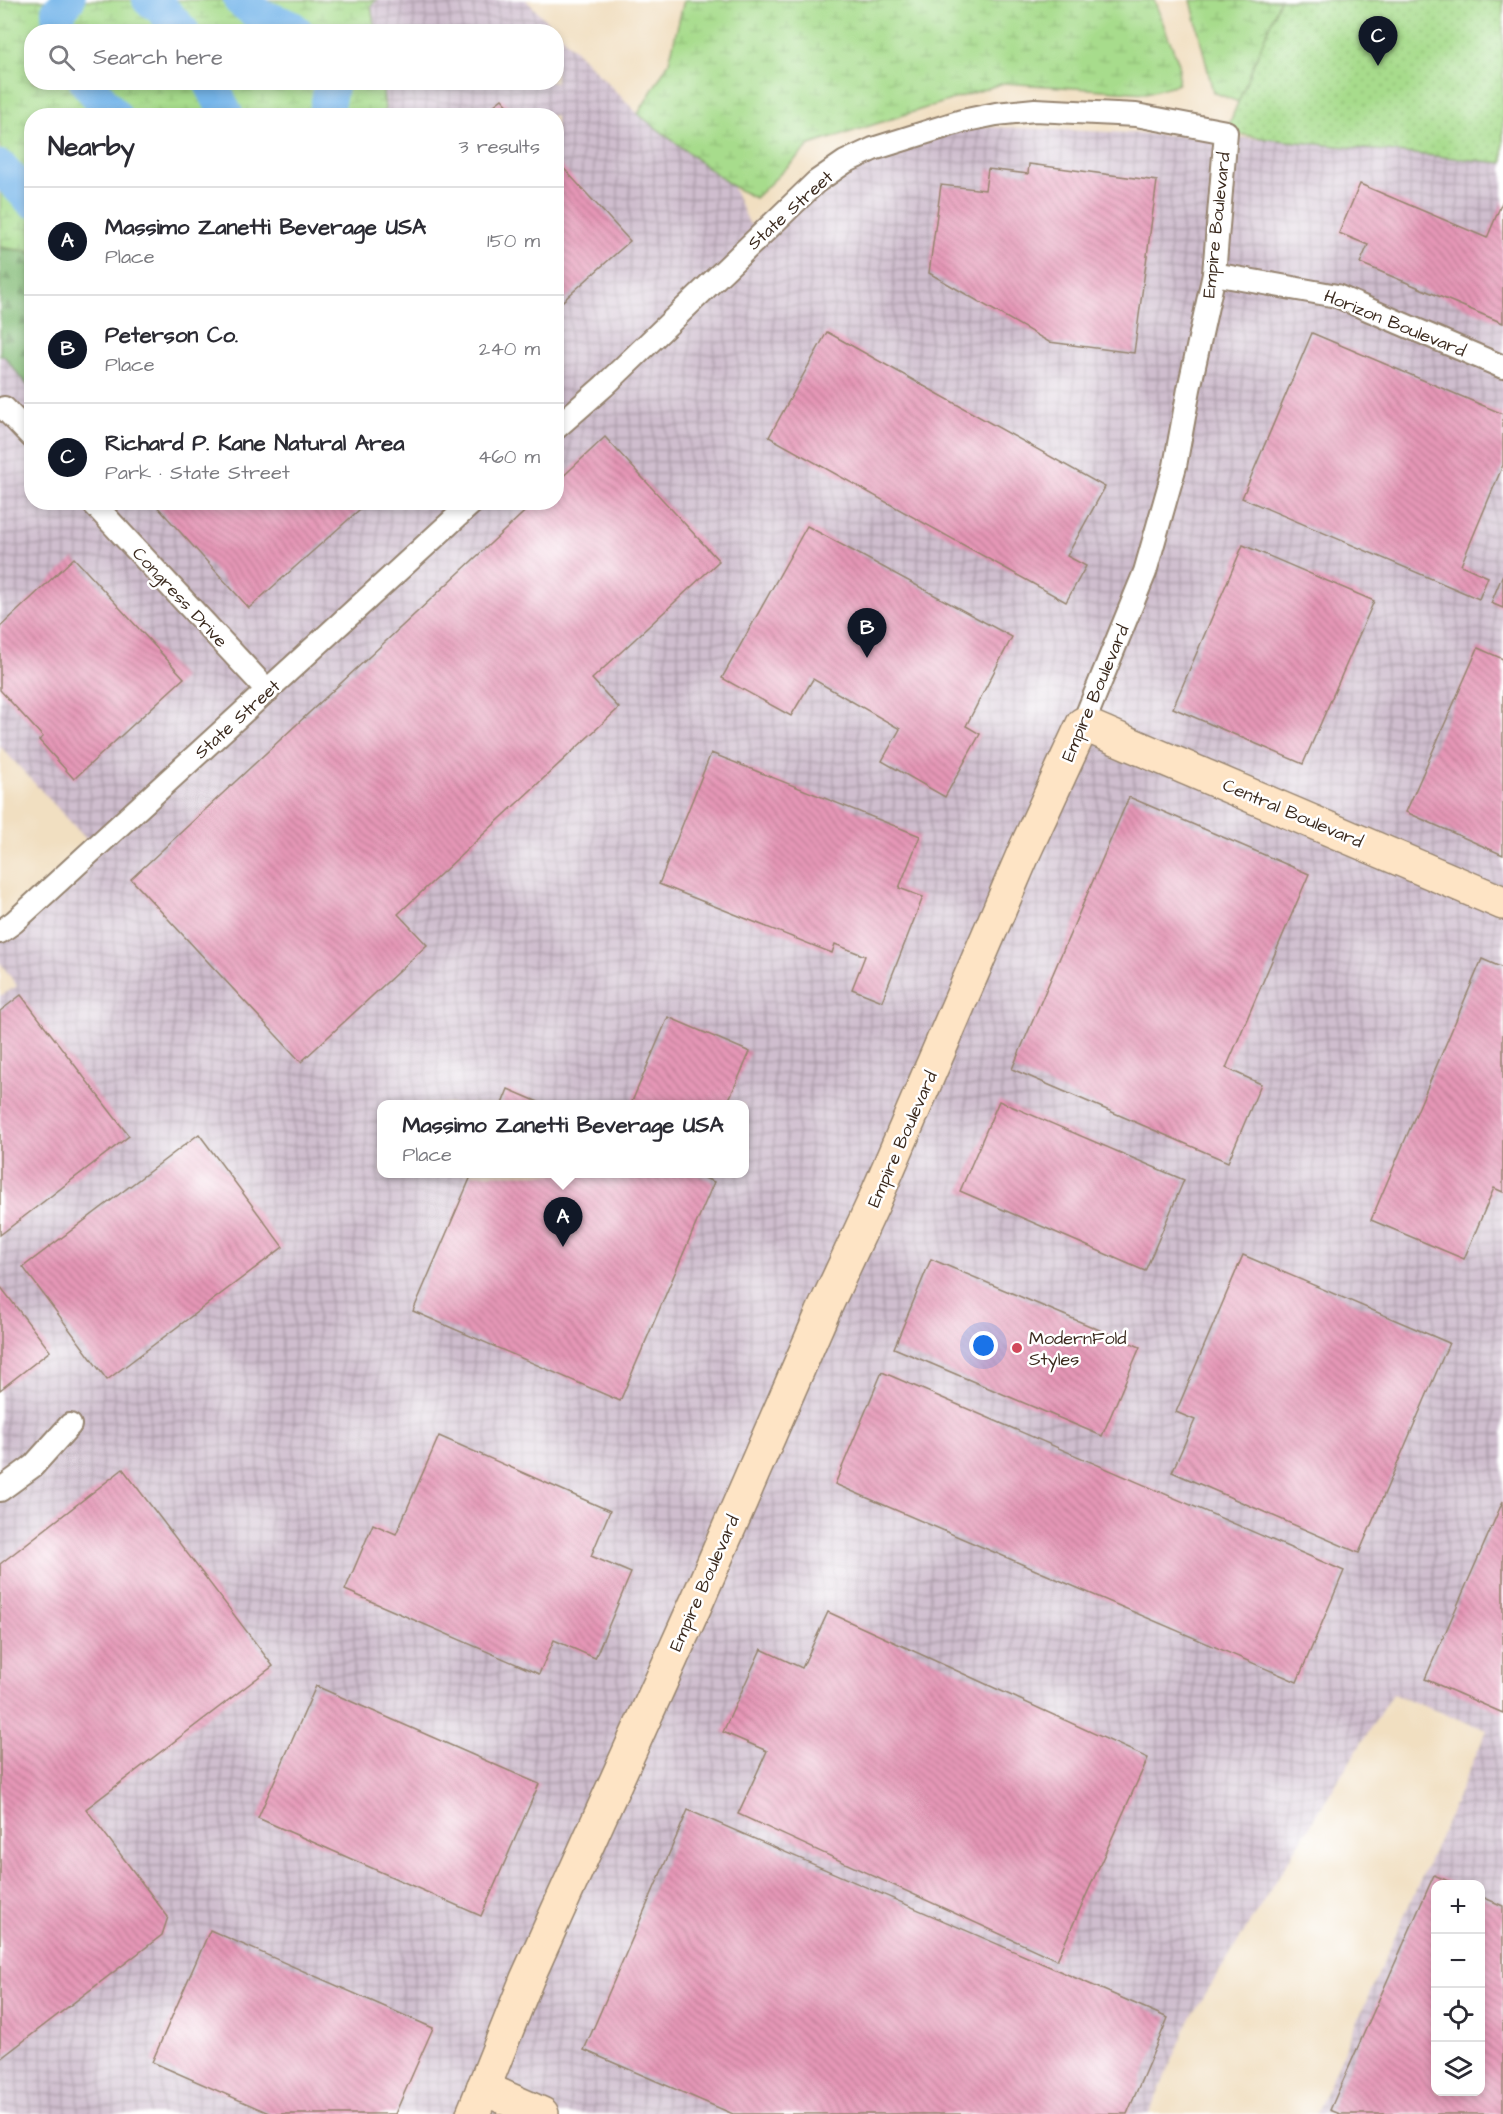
<!DOCTYPE html>
<html lang="en">
<head>
<meta charset="utf-8">
<style>
  body { margin:0; font-family:"Architects Daughter",sans-serif; background:#f7f7f7; color:#2b2b33 }
  .controls { position:absolute; right:18px; bottom:18px; display:grid; overflow:hidden; border-radius:12px; box-shadow:0 3px 9px #0003 }
  .controls button { width:54px; height:54px; display:grid; place-items:center; padding:0; border:0; border-bottom:2px solid #e1e1e2; background:#fff; color:#2b2b33; font:30px sans-serif }
  .you { position:absolute; left:984px; top:1346px; width:21px; height:21px; margin:-15px; border:4px solid #fff; border-radius:50%; background:#1a73e8; box-shadow:0 0 0 9px #1a73e833 }
  .badge { display:grid; place-items:center; width:39px; height:39px; border-radius:50%; background:#111827; color:#fff; font-size:20px; font-weight:700 }
  .pin { position:absolute; translate:-50% -50px; filter:drop-shadow(0 2px 3px #0008) }
  .pin::after { content:''; position:absolute; top:32px; width:21px; height:18px; background:inherit; clip-path:polygon(0 0,100% 0,50% 100%) }
  .popup { position:absolute; left:377px; top:1100px; width:372px; height:78px; box-sizing:border-box; display:grid; place-content:center; border-radius:12px; background:#fff; filter:drop-shadow(0 2px 4px #0005); font-size:20px; white-space:nowrap; color:#7c7c81 }
  .popup b { font-size:22px; color:#2b2b33 }
  .popup::after { content:''; position:absolute; left:50%; top:100%; margin-left:-12px; border:12px solid transparent; border-top-color:#fff }
  .list { margin:0; padding:0; list-style:none }
  h2 { display:flex; justify-content:space-between; align-items:center; height:78px; margin:0; padding:0 24px; font-size:26px }
  h2 small { font-size:20px; font-weight:400; color:#7c7c81 }
  .list li { display:grid; grid-template-columns:39px 1fr auto; gap:18px; align-items:center; box-sizing:border-box; height:108px; padding:0 24px; border-top:2px solid #e1e1e2 }
  .list b { display:block; font-size:22px; white-space:nowrap }
  .list p { margin:0; font-size:20px; white-space:nowrap; color:#7c7c81 }
  .list em { font-size:20px; font-style:normal; color:#7c7c81 }
  .icon { flex:none; width:33px; height:33px; fill:none; stroke:currentColor; stroke-width:2; stroke-linecap:round; stroke-linejoin:round }
  .map { position:relative; flex:none; width:1503px; height:2114px; overflow:hidden }
  .search { position:absolute; background:#fff; box-shadow:0 3px 9px #0003; left:24px; top:24px; width:540px; height:66px; display:flex; align-items:center; gap:15px; box-sizing:border-box; padding:0 21px; border-radius:24px; color:#7c7c81; font-size:22px }
  .panel { position:absolute; background:#fff; box-shadow:0 3px 9px #0003; left:24px; top:108px; width:540px; height:402px; border-radius:24px }
  .map>svg:first-child { display:block }
  .industrial { fill:url(#industrial-grid); fill-rule:evenodd }
  .forest { fill:url(#forest-firs); stroke:#60734b; stroke-width:1.5 }
  .wetland { fill:url(#wetland-marsh); stroke:#718355; stroke-width:1.5 }
  .park { fill:url(#park-dots); stroke:#718355; stroke-width:1.5 }
  .lines { fill:none; stroke-linecap:round; stroke-linejoin:round }
  .river { stroke:#76b6ea; stroke-width:34 }
  .building { fill:url(#building-back-hatch) }
  .street-casing { stroke:#968470; stroke-width:26 }
  .secondary-casing { stroke:#968470; stroke-width:36 }
  .street { stroke:#fff; stroke-width:22 }
  .secondary { stroke:#fee4c5; stroke-width:33 }
  .poi-dot { fill:#d1495b; stroke:#fff; stroke-width:2 }
  .labels { text-anchor:middle; stroke-width:5; stroke-linejoin:round; paint-order:stroke }
  .street-label { font-size:18px; fill:#3b2a1e; stroke:#fff }
  .poi-label { font-size:18px; fill:#3b2a1e; stroke:#fff; text-anchor:start }
</style>
</head>
<body>
<div class="map">
<svg width="1503" height="2114" viewBox="0 0 1503 2114">
  <defs>
    <pattern id="industrial-grid" width="8" height="8" patternUnits="userSpaceOnUse" patternTransform="scale(1.5)"><rect width="8" height="8" fill="#cfbdce"/><path d="M0 4h8M4 0v8" fill="none" stroke="#a99aa7"/></pattern>
    <pattern id="forest-firs" width="22" height="20" patternUnits="userSpaceOnUse" patternTransform="scale(1.5)"><rect width="22" height="20" fill="#85bc78"/><path d="M5 1l3.5 6h-7zM16 11l3.5 6h-7z" fill="#6e9962"/></pattern>
    <pattern id="wetland-marsh" width="20" height="14" patternUnits="userSpaceOnUse" patternTransform="scale(1.5)"><rect width="20" height="14" fill="#a7dc8c"/><path d="M1 5h8M5 5V1M11 12h8M15 12V8" fill="none" stroke="#91bd78"/></pattern>
    <pattern id="park-dots" width="8" height="8" patternUnits="userSpaceOnUse" patternTransform="scale(1.5)"><rect width="8" height="8" fill="#a7dc8c"/><path d="M2 2h.1M6 6h.1" fill="none" stroke="#91bd78" stroke-width="1.8" stroke-linecap="round"/></pattern>
    <pattern id="building-back-hatch" width="6" height="6" patternUnits="userSpaceOnUse" patternTransform="scale(1.5)"><rect width="6" height="6" fill="#e697b7"/><path d="M-1 5l2 2M0 0l6 6M5-1l2 2" fill="none" stroke="#bc7b94"/></pattern>
  </defs>
  <rect width="100%" height="100%" fill="#fff"/>
  <filter id="ink" filterUnits="userSpaceOnUse"><feTurbulence type="fractalNoise" baseFrequency=".0167" numOctaves="2"/><feDisplacementMap in="SourceGraphic" scale="12" xChannelSelector="R" yChannelSelector="G"/><feConvolveMatrix kernelMatrix="1 2 1 2 8 2 1 2 1" color-interpolation-filters="sRGB"/></filter>
  <filter id="wash" filterUnits="userSpaceOnUse"><feTurbulence type="fractalNoise" baseFrequency=".008" numOctaves="4" result="noise"/><feDisplacementMap in="SourceGraphic" scale="24" xChannelSelector="R" yChannelSelector="G"/><feGaussianBlur stdDeviation="1.35" result="paint"/><feColorMatrix in="noise" values="0 0 0 0 0 0 0 0 0 0 0 0 0 0 0 0 0 1.4 0 .05"/><feComposite in="paint" operator="in"/></filter>
  <g filter="url(#wash)">
    <rect width="100%" height="100%" fill="#f1dfc1"/>
    <path class="industrial" d="M377,0H526L638,114L732,186L750,225L778,204L951,125L1268,139L1503,163V2114H1316L1487,1730L1392,1694L1190,2019L1149,2114H0V996L17,986L0,962V927L88,841L0,746V356H4L31,390L32,502H556V116L381,115L385,109L382,83L556,82V32L375,31L371,5ZM382,1104H744V1174H382ZM1436,1884H1480V2092H1436Z"/>
    <polygon class="forest" points="0,247 31,252 31,390 4,356 0,356"/>
    <g class="wetland">
      <polygon points="0,0 376,0 371,5 375,31 32,32 32,82 382,83 385,109 381,116 32,116 31,252 0,247"/>
      <polygon points="684,0 1154,0 1179,64 1178,84 1146,93 1004,83 810,145 755,198 732,186 638,114 669,62"/>
      <polygon points="1191,0 1503,0 1266,113 1213,92"/>
    </g>
    <polygon class="park" points="1280,0 1503,0 1503,163 1268,139 1226,132"/>
    <g class="lines">
      <g class="river">
        <polyline points="149,0 159,6 183,32"/>
        <polyline points="240,0 259,15 291,27 297,32"/>
        <polyline points="59,32 58,11 68,0"/>
        <polyline points="86,82 115,116"/>
        <polyline points="210,82 227,116"/>
        <polyline points="325,116 332,82"/>
        <polyline points="0,167 32,201"/>
      </g>
    </g>
    <g id="blocks">
      <g class="building">
        <polygon points="502,99 517,116 483,116 493,106"/>
        <polygon points="556,160 630,241 556,307"/>
        <polygon points="1029,164 1157,181 1134,353 1049,342 929,273 941,185 985,190 988,169 1028,174"/>
        <polygon points="1360,184 1487,238 1503,200 1503,323 1360,263 1368,245 1339,233"/>
        <polygon points="827,332 1105,487 1067,556 1086,566 1066,602 769,437"/>
        <polygon points="1312,333 1503,414 1503,465 1461,565 1488,577 1479,599 1242,498"/>
        <polygon points="605,437 719,561 592,679 619,708 398,914 427,945 301,1062 131,879 535,502 556,502 556,483"/>
        <polygon points="153,502 368,502 249,608"/>
        <polygon points="807,526 1012,637 966,726 980,734 945,797 882,761 900,729 813,679 791,716 722,678"/>
        <polygon points="1243,545 1374,601 1303,764 1173,708"/>
        <polygon points="74,558 184,678 74,779 39,740 43,737 0,690 0,627"/>
        <polygon points="1503,574 1503,608 1491,603"/>
        <polygon points="1478,648 1503,659 1503,855 1406,812"/>
        <polygon points="711,753 920,836 899,888 923,897 882,1001 852,989 865,956 835,944 832,953 659,884"/>
        <polygon points="1129,797 1309,874 1226,1068 1261,1084 1228,1162 1012,1069"/>
        <polygon points="1482,959 1503,968 1503,1192 1494,1188 1464,1259 1371,1220"/>
        <polygon points="21,995 129,1136 0,1235 0,1011"/>
        <polygon points="668,1017 750,1052 727,1104 631,1104"/>
        <polygon points="508,1089 543,1104 502,1104"/>
        <polygon points="999,1101 1184,1180 1145,1271 960,1191"/>
        <polygon points="199,1134 283,1247 107,1380 23,1267"/>
        <polygon points="472,1174 697,1174 697,1175 714,1182 620,1401 413,1311"/>
        <polygon points="1243,1255 1449,1343 1359,1553 1172,1472 1195,1420 1176,1412"/>
        <polygon points="931,1259 1140,1347 1102,1436 894,1348"/>
        <polygon points="0,1286 50,1351 0,1390"/>
        <polygon points="882,1372 1344,1571 1297,1682 835,1484"/>
        <polygon points="439,1436 610,1511 591,1556 631,1573 595,1658 554,1640 539,1674 345,1590 373,1524 396,1534"/>
        <polygon points="123,1469 273,1666 86,1809 168,1917 162,1935 0,2059 0,1564"/>
        <polygon points="1503,1501 1503,1713 1425,1679"/>
        <polygon points="828,1612 1148,1758 1057,1960 738,1814 767,1751 723,1732 761,1649 802,1668"/>
        <polygon points="316,1686 539,1784 481,1916 258,1818"/>
        <polygon points="688,1810 1168,2018 1127,2114 733,2114 584,2050"/>
        <polygon points="1434,1875 1455,1884 1436,1884 1436,2092 1480,2092 1480,1896 1503,1906 1503,2114 1340,2114 1330,2110"/>
        <polygon points="210,1930 433,2028 395,2114 271,2114 152,2062"/>
      </g>
    </g>
  </g>
  <g filter="url(#ink)">
    <use href="#blocks" fill-opacity="0" stroke="#968470" stroke-width="1.5"/>
    <g class="lines">
      <defs>
        <g id="street">
          <polyline points="1214,274 1337,296 1503,367"/>
          <polyline points="4,408 32,437"/>
          <polyline points="556,428 604,386 816,182 845,162 873,149 962,121 996,114 1035,110 1136,115 1226,132 1214,274 1189,389 1175,466 1145,572 1083,724"/>
          <polyline points="92,502 268,691"/>
          <polyline points="0,932 14,922 473,502"/>
          <polyline points="0,1490 33,1466 70,1425"/>
        </g>
        <g id="secondary">
          <polyline points="483,2088 542,2114"/>
          <polyline points="473,2114 527,1979 698,1599 822,1314 873,1204 1025,850 1083,724 1503,903"/>
        </g>
      </defs>
      <use href="#street" class="street-casing"/>
      <use href="#secondary" class="secondary-casing"/>
      <use href="#street" class="street"/>
      <use href="#secondary" class="secondary"/>
    </g>
  </g>
  <circle class="poi-dot" cx="1017" cy="1348" r="6"/>
  <g class="labels">
    <g class="street-label">
      <text transform="translate(790 210) rotate(-42)" y="6">State Street</text>
      <text transform="translate(1216 225) rotate(-84)" y="6">Empire Boulevard</text>
      <text transform="translate(1395 323) rotate(22)" y="6">Horizon Boulevard</text>
      <text transform="translate(180 597) rotate(47)" y="6">Congress Drive</text>
      <text transform="translate(1095 693) rotate(-67)" y="6">Empire Boulevard</text>
      <text transform="translate(237 719) rotate(-42)" y="6">State Street</text>
      <text transform="translate(1293 813) rotate(23)" y="6">Central Boulevard</text>
      <text transform="translate(902 1139) rotate(-66)" y="6">Empire Boulevard</text>
      <text transform="translate(704 1583) rotate(-66)" y="6">Empire Boulevard</text>
    </g>
    <g class="poi-label">
      <text x="1029" y="1344">ModernFold<tspan x="1029" dy="21">Styles</tspan></text>
    </g>
  </g>
</svg>
<div class="controls">
<button>+</button>
<button>−</button>
<button><svg class="icon" aria-label="locate" viewBox="0 0 24 24"><circle cx="12" cy="12" r="6"/><path d="M12 2v4M12 18v4M2 12h4M18 12h4"/></svg></button>
<button><svg class="icon" aria-label="layers" viewBox="0 0 24 24"><path d="M12 4l9 5-9 5-9-5zM3 14l9 5 9-5"/></svg></button>
</div>
<div class="you"></div>
<div class="pin badge" style="left:563px;top:1247px">A</div>
<div class="popup"><b>Massimo Zanetti Beverage USA</b>Place</div>
<div class="pin badge" style="left:867px;top:658px">B</div>
<div class="pin badge" style="left:1378px;top:66px">C</div>
<div class="search"><svg class="icon" aria-label="search" viewBox="0 0 24 24"><circle cx="10" cy="10" r="6"/><path d="M15 15l6 6"/></svg>Search here</div>
<section class="panel">
<h2>Nearby<small>3 results</small></h2>
<ul class="list">
<li><span class="badge">A</span><div><b>Massimo Zanetti Beverage USA</b><p>Place</p></div><em>150 m</em></li>
<li><span class="badge">B</span><div><b>Peterson Co.</b><p>Place</p></div><em>240 m</em></li>
<li><span class="badge">C</span><div><b>Richard P. Kane Natural Area</b><p>Park · State Street</p></div><em>460 m</em></li>
</ul>
</section>
</div>
</body>
</html>
